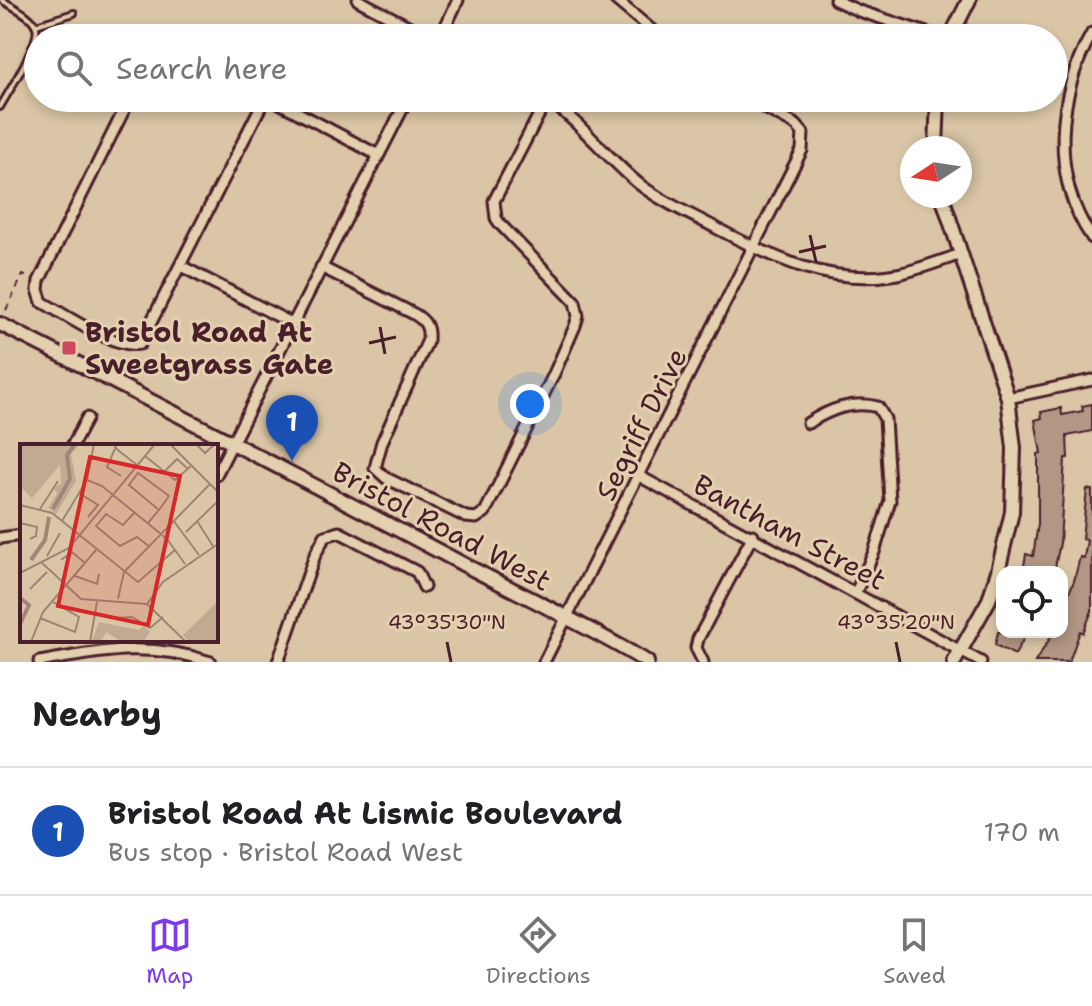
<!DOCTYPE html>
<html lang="en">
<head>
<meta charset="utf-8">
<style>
  body { margin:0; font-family:"Shantell Sans",sans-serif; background:#f6f6f6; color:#202124 }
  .controls { position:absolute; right:24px; bottom:24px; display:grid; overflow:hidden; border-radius:16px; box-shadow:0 4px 12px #0003 }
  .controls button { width:72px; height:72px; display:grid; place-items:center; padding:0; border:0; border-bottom:2px solid #e0e0e0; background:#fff; color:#202124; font:40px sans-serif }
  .compass { position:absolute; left:900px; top:136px; width:72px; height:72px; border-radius:50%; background:#fff; box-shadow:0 4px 12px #0003; rotate:258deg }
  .you { position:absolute; left:530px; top:404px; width:28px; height:28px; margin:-20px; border:6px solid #fff; border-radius:50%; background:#1a73e8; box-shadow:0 0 0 12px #1a73e833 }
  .badge { display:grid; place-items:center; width:52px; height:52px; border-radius:50%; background:#7c3aed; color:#fff; font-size:26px; font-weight:700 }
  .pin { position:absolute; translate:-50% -66px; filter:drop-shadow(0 2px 4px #0008) }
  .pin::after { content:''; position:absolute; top:42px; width:28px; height:24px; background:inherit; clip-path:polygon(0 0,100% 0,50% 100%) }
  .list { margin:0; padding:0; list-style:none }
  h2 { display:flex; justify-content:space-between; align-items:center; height:104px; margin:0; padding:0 32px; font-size:34px }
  h2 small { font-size:26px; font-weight:400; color:#757577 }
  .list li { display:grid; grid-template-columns:52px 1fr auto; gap:24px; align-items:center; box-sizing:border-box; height:128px; padding:0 32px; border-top:2px solid #e0e0e0 }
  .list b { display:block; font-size:30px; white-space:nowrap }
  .list p { margin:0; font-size:26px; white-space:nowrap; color:#757577 }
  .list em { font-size:26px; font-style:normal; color:#757577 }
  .icon { flex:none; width:44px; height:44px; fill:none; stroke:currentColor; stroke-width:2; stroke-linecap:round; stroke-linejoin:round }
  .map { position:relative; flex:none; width:1092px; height:662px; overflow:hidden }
  .search { position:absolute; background:#fff; box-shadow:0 4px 12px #0003; left:24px; right:24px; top:24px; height:88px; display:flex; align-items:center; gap:20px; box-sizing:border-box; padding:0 28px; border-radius:44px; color:#757577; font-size:30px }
  .sheet { height:232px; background:#fff }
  nav { display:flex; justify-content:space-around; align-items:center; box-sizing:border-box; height:112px; border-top:2px solid #e0e0e0; background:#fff; font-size:22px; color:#757577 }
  nav a { display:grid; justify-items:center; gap:4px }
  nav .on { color:#7c3aed }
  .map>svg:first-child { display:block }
  .building { fill:#b19784; stroke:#4a1f2b; stroke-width:2 }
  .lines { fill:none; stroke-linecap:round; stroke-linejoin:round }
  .lane-casing { stroke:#4a1f2b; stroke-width:10 }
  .street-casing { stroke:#4a1f2b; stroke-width:15 }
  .secondary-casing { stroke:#4a1f2b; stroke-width:18 }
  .path { stroke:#4a1f2b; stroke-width:2; stroke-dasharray:6 6; stroke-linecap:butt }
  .lane { stroke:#e3d0ae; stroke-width:4 }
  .street { stroke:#e3d0ae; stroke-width:9 }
  .secondary { stroke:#e3d0ae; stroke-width:12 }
  .ticks { fill:none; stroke:#4a1f2b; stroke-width:3 }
  .poi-dot { fill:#d1495b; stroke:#e3d0ae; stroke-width:3 }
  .labels { text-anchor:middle; stroke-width:6; stroke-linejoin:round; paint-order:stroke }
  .poi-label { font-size:28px; font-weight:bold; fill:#4a1f2b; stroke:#e3d0ae; text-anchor:start }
  .street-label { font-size:28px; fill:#4a1f2b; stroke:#e3d0ae }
  .inset-river { fill:none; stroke:#a28577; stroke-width:4 }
  .inset-road { fill:none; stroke:#a08375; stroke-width:2 }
  .view { fill:#d62828; fill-opacity:0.15; stroke:#d62828; stroke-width:4 }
  .inset-edge { fill:none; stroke:#4a1f2b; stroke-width:4 }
  .ticks-label { font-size:20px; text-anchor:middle; fill:#4a1f2b; stroke:#e3d0ae; stroke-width:6; stroke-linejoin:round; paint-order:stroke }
</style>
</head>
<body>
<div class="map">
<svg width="1092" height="662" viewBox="0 0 1092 662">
  <rect width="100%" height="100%" fill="#dac6a6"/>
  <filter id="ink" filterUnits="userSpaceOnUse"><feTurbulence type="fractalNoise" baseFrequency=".0125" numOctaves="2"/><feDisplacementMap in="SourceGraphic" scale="16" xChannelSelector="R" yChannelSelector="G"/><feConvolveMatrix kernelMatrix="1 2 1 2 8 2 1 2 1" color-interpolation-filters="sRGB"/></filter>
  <g filter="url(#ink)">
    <g class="building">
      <polygon points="1092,404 1092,431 1067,436 1068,458 1065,458 1060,543 1054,572 1023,572 1026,554 1033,556 1038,524 1038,454 1041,453 1035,420 1042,418 1041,412 1061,408 1062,415 1083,411 1082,406"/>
      <polygon points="1087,489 1092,490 1092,611 1083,633 1080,631 1069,662 1035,662 1054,632 1062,632 1062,609 1074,581 1080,557 1084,558 1087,540 1082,539"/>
      <polygon points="998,632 1027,632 1015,655 995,645"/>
    </g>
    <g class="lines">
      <defs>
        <g id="lane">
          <polyline points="36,25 74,13"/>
          <path d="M0,107C8,93 41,41 36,27C32,15 12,7 2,0"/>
        </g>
        <g id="street">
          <polyline points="358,0 431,38"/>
          <polyline points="616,0 661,38"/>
          <polyline points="835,0 859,11 942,38"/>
          <path d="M1092,33C1057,95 1050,177 1092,238"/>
          <polyline points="440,38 458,0"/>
          <path d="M130,98L39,281L38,290L42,302C66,315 114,349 140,344L265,98"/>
          <polyline points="270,98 378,155"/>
          <path d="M545,98C581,122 606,157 639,184C662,202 692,215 718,229C775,259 831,286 897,274C918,270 940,261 961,254"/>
          <polyline points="181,266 293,324"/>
          <path d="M321,267L414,314C426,321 429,327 428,340L382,442L375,468L386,478L466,517L476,518L485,512L553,376L575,326L578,316L575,302L500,224L496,218L494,201L547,99"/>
          <polyline points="1008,398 1092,380"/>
          <path d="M808,423C829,410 852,400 878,407L885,419L890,501L874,552L856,592"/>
          <polyline points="72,446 87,418"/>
          <polyline points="216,475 408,98"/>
          <polyline points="639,476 981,662"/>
          <polyline points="0,538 22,535"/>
          <path d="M39,662C103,651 148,641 211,662"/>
          <polyline points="278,662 315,555 325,536 339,532 417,572 424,587"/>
          <polyline points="544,662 802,150 803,133 796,125 746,98"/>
          <polyline points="703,662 696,648 698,639 753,535"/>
        </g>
        <g id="secondary">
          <polyline points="950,38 969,0"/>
          <polyline points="936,148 938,98"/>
          <polyline points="942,196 1008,398 1014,448 1012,512 998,571 989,600 954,662"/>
          <path d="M0,324C154,402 307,481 459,562C522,595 586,625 647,662"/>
        </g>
      </defs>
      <use href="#lane" class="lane-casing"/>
      <use href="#street" class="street-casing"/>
      <use href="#secondary" class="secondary-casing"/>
      <polyline class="path" points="6,310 23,275 30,278"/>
      <use href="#lane" class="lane"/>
      <use href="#street" class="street"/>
      <use href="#secondary" class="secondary"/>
    </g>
  </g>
  <path class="ticks" d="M810,235L816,262M799,252L826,246M380,327L385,354M369,343L396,337M447,642L451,662M896,642L900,662"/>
  <rect class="poi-dot" x="61" y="340" width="16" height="16" rx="4"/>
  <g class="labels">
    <g class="poi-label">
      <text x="85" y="342">Bristol Road At<tspan x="85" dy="32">Sweetgrass Gate</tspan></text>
    </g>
    <g class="street-label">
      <text transform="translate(641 424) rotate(-63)" y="10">Segriff Drive</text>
      <text transform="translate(442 526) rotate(28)" y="10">Bristol Road West</text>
      <text transform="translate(790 532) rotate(28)" y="10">Bantham Street</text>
    </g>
  </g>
  <g transform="translate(20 444)">
    <rect width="198" height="198" fill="#dac6a6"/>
    <path d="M0,0H60L51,10L56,37L36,70L28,64L37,50L34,44L41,39L40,21L12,54L0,42ZM198,157V198H169L163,191ZM79,178L119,186L124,182L130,188L123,198H102L86,188L81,198H72Z" fill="#c2aa92"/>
    <path d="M182,180L197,191L190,198H174L167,190Z" fill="#c2aa92"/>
    <path class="inset-river" d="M33,65L50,35L47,11L55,0M11,116L25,96L29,73M0,154L9,161L0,180"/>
    <path class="inset-road" d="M97,0L87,23L101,32M150,0L198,48M176,0L185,9L195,0M94,3L117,21M125,12L155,36L171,22M144,28L157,15L168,25M67,36L82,42L147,95L165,120M59,49L78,61L68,73M0,61L32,69L118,138L155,106M20,65L38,37M115,68L103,81L86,70L76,82L100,102L117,93L130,103M153,76L179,111M42,77L67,36L74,0M177,77L193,102M0,79L17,83L16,92L10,95M128,79L139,66L149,52L118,29L109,41L139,66M166,88L198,57M27,112L40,89M41,116L52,108L65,119M21,118L61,155L127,160L166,198M0,129L49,104L135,0M55,132L77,140L79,130M10,145L27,128M98,155L104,128L190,40M127,160L143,138L198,100M20,174L55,188L59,173L33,158M95,174L112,173L130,184L143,173M11,198L23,168L76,106M70,198L77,158"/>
    <path class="view" d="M70,13L160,32L128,181L38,162Z"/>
    <rect width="198" height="198" class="inset-edge"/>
  </g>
  <g class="ticks-label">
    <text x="447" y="629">43°35'30"N</text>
    <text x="896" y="629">43°35'20"N</text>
  </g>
</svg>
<div class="controls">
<button><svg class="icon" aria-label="locate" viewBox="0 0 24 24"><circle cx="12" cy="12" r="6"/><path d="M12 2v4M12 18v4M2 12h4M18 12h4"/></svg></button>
</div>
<svg class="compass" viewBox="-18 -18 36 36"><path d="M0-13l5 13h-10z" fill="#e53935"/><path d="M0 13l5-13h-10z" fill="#757577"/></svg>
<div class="you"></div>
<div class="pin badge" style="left:292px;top:461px;background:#1a4fb4">1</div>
<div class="search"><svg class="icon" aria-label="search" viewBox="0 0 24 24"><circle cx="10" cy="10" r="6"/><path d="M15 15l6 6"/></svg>Search here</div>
</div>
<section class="sheet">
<h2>Nearby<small></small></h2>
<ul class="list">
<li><span class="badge" style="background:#1a4fb4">1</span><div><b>Bristol Road At Lismic Boulevard</b><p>Bus stop · Bristol Road West</p></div><em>170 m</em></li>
</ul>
</section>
<nav>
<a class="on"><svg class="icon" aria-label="map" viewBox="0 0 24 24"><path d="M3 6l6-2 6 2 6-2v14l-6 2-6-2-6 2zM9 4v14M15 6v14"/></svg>Map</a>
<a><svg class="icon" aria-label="directions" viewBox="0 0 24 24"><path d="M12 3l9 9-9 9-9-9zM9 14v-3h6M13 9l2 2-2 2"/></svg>Directions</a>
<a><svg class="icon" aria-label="saved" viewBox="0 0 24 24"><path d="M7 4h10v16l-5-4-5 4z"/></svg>Saved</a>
</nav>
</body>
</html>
